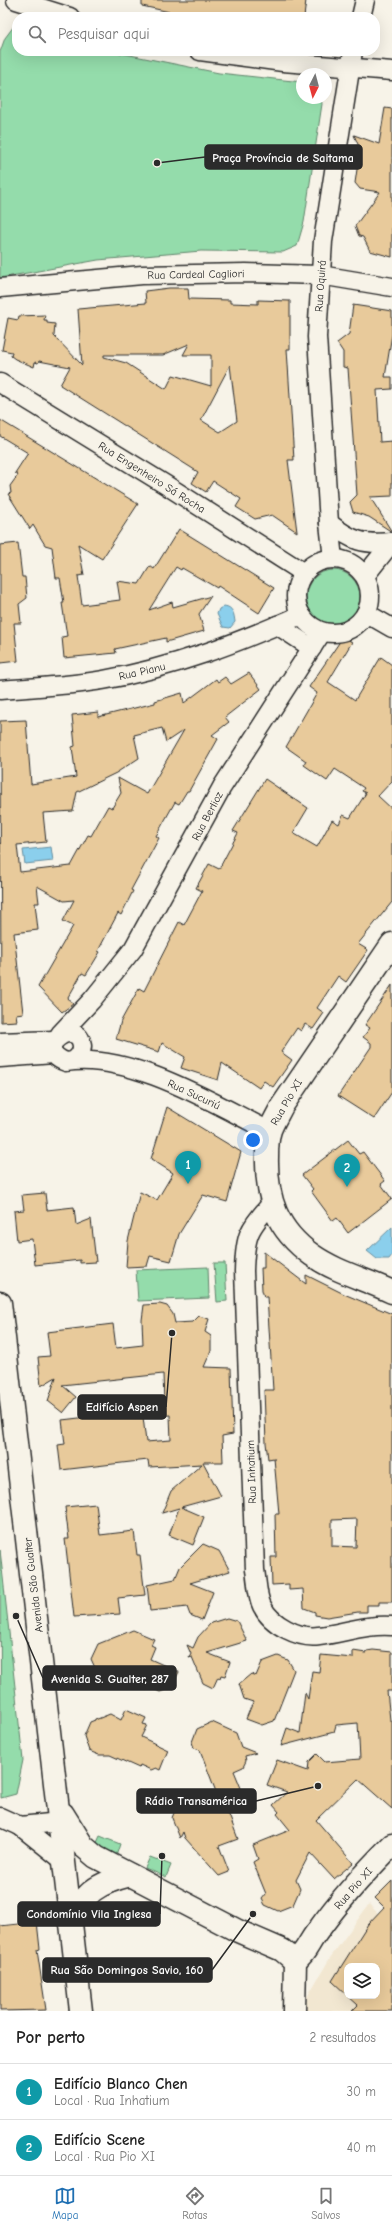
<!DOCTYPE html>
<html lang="pt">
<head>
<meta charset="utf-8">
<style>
  body { margin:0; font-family:"Comic Neue",sans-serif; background:#f6f6f6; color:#222 }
  .controls { position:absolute; right:12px; bottom:12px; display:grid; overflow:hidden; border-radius:8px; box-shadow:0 4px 16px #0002 }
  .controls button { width:36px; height:36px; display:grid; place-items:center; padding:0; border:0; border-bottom:1px solid #e0e0e0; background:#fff; color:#222; font:20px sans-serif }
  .compass { position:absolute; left:296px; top:68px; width:36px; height:36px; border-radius:50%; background:#fff; box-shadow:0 4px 16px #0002; rotate:186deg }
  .you { position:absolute; left:253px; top:1140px; width:14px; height:14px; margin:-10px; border:3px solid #fff; border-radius:50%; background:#1a73e8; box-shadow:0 0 0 6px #1a73e833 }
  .badge { display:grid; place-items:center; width:26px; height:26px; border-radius:50%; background:#1f6fb2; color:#fff; font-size:13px; font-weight:700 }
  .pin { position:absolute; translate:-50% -33px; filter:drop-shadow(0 1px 2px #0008) }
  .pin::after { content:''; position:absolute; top:21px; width:14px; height:12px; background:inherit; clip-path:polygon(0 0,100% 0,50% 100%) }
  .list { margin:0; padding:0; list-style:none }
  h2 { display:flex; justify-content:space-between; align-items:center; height:52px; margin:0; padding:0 16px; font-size:17px }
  h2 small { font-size:13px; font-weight:400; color:#767676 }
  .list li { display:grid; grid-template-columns:26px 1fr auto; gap:12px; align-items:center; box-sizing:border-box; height:56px; padding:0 16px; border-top:1px solid #e0e0e0 }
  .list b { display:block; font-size:15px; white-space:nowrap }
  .list p { margin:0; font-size:13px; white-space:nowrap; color:#767676 }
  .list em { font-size:13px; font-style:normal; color:#767676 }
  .icon { flex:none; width:22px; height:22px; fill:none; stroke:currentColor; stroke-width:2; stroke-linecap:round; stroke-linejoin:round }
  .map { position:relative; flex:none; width:392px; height:2011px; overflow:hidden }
  .search { position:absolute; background:#fff; box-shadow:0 4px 16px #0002; left:12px; right:12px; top:12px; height:44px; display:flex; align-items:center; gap:10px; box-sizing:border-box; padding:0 14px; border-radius:16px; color:#767676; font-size:15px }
  .sheet { height:164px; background:#fff }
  nav { display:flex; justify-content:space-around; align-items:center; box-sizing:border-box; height:56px; border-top:1px solid #e0e0e0; background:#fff; font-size:11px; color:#767676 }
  nav a { display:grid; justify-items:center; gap:2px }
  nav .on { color:#1f6fb2 }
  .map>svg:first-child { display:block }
  .built { fill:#f2e7d1; fill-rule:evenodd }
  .green { fill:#94dcab; stroke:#60846b }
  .water { fill:#8bcfec; stroke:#658d9f }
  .building { fill:#e8ca9b; stroke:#2b2b2b; fill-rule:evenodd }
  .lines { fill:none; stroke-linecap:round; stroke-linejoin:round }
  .street-casing { stroke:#2b2b2b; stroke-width:21 }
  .secondary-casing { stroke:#2b2b2b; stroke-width:25 }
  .street { stroke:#f7f3e8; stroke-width:18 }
  .secondary { stroke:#f7f3e8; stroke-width:22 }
  .labels { text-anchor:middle; stroke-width:3.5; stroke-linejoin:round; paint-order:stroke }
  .street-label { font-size:11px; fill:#2b2b2b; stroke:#f7f3e8 }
  .leader { fill:none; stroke:#2b2b2b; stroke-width:1.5 }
  .callout-dot { fill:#2b2b2b; stroke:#f7f3e8; stroke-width:1.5 }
  .callout { fill:#2b2b2b; stroke:#2b2b2b; stroke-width:1.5 }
  .callout-label { font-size:12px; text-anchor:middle; font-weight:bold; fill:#fff }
</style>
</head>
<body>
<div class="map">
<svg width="392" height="2011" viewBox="0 0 392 2011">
  <rect width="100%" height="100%" fill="#f7f3e8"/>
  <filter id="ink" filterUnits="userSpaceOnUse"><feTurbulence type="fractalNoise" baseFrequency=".025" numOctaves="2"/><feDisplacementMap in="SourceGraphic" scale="8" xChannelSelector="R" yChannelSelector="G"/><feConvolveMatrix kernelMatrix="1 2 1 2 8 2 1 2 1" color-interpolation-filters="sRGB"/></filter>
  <g filter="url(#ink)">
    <path class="built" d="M369,1904L392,1928V2011H305L307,1997L330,1958ZM347,1966H377V1996H347Z"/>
    <g class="green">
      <polygon points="14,26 17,26 17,51 110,51 219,73 302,82 302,98 321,98 322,104 304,222 297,246 283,252 201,251 98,260 0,278 0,52 5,38"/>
      <circle cx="333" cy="597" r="27"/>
      <polygon points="214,1263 225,1263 227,1301 217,1302"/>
      <polygon points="208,1267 209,1298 138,1301 136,1270"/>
      <polygon points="0,1550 23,1760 16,1794 1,1798"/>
      <polygon points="100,1836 120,1844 116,1856 95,1847"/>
      <polygon points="150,1857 171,1865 166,1877 145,1868"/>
    </g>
    <g class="water">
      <path d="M224,606C233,607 234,614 235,622L230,628L223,627L217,614L219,609Z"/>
      <polygon points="51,847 53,861 25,864 23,850"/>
      <polygon points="392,1227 392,1255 389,1259 377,1259 367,1251"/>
    </g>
    <g class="building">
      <polygon points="142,0 306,0 304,17 193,17 142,6"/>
      <polygon points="385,108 392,109 392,257 370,251 363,237 359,236 355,226 380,192 360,189 355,183 360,149 354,135 379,144"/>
      <path d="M169,288H188L189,299L230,300V303L258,304V300L290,301V349H287L294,460H288L297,532L272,515L255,519L236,507L241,499L213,481L206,492L192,483L198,472L60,385L70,367L39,361L38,363L35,362L34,367L15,359L11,356L12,352L2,350L8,318L18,320L19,316L45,315L44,320H47V323L55,324L54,336L82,365L78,309L146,303L145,291ZM189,344L183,355H211V386L173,375L166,389L126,363L104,357V355H163ZM230,365L237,421L220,432L201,420Z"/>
      <polygon points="353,305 392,311 392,334 385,377 392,377 392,389 377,390 380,442 392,441 392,496 370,497 392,532 369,517 353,512 350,502 357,495 348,368 343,367 343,352 337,343 349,334"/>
      <polygon points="0,420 138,504 102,559 78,544 84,575 78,576 82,605 120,600 117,581 139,584 150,566 154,569 179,529 274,588 259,613 218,586 217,588 182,568 181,570 176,567 149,610 172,602 173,607 211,596 199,614 204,631 166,642 166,638 115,649 116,653 64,658 62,637 67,636 62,603 64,603 60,578 56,578 52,547 45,545 33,525 30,529 8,494 11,493 10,486 18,475 15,473 28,453 0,436"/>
      <polygon points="18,543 22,577 25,577 27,598 19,604 21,623 14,623 18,661 0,663 0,545"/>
      <polygon points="343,637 352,642 328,682 355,700 381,657 392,665 392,781 378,796 392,809 392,902 358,944 368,950 346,982 338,976 317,1008 324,1013 313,1029 305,1024 301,1031 297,1028 281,1052 292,1060 273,1087 264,1081 259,1088 222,1063 218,1080 181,1068 185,1057 162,1043 159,1052 116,1039 121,1021 139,988 144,991 179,922 184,925 202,891 196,888 209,864 219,869 238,833 233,831 265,779 308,808 293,833 317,847 332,820 339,824 343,815 350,818 366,793 362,791 364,788 335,769 327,781 304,765 306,761 286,747 317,693 309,687"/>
      <path d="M249,673L261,689L225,717L229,722L212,735L218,739L189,791H187L179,804L175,802L156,836L159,838L131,890L133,891L121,915L118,913L98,951L100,952L86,975L82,973L68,998L73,1004L62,1012L38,987L73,926L63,921L74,900L64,901L37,886L39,903H35L38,930L14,933L23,1013L16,1014L17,1021L1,1022L0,721L26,720L31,784L76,777L72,747L75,746L72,715L98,712V717L155,703V701L182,693L184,703L216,679L218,682L225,677L231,684ZM162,728L166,742L184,730L147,794L118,778L121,793L112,808L108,806L91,836L88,835L71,866L20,872L17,845L46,842L43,813L73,811L77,792L116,773L139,758L134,735Z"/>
      <polygon points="392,985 392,1092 374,1119 338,1096 371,1047 371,1043 363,1037 370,1028 365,1025"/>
      <polygon points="167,1107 241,1152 227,1202 203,1195 179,1234 171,1261 150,1256 147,1266 126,1267 128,1241 140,1192 157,1200 173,1173 151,1159"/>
      <polygon points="348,1140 359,1154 363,1152 385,1181 381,1184 392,1199 348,1233 337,1218 333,1221 311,1191 313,1189 302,1175"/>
      <polygon points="45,1193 47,1210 74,1207 76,1225 91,1219 96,1262 80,1263 80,1260 35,1265 32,1239 17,1241 14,1211 24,1210 22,1195"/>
      <path d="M264,1252L306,1284V1275L344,1294L392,1314V1602H379V1605H367V1612H358L327,1617L315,1615V1612L304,1608L303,1589L289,1590V1584L272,1585L271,1557H276L275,1514H279L274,1458L268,1459L266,1443L264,1390H273L267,1297H264L262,1290L261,1268H264ZM357,1519L356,1547L332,1546V1520Z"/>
      <path d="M160,1304L167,1306L173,1314L175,1323L193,1322L199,1316L209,1319L205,1332L211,1336V1351L204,1367L231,1368L233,1434L222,1436L223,1462H203L221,1496L181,1507L204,1517L193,1545L169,1535L179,1508L162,1513L171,1491L202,1464L149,1467L148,1460L61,1470L58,1445L65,1444L62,1420L139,1411V1406L164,1403L163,1374L62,1385L76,1397L63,1413L48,1401L56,1377L41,1386L38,1357L50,1356L47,1332L113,1324L116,1348L143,1345L142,1320L144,1305ZM170,1415L171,1440L146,1442L143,1417Z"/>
      <polygon points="96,1504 100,1535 134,1531 137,1555 140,1555 145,1595 118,1598 120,1614 74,1617 65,1539 69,1539 65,1507"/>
      <polygon points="203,1544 219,1551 230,1571 190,1583 213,1592 202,1620 190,1615 187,1607 150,1611 147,1585 175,1579 180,1567"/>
      <polygon points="227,1618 237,1621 247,1641 207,1653 230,1662 225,1676 221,1675 220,1678 218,1677 213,1688 203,1683 192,1657 189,1658 191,1654 187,1645 193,1648 198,1637 211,1623"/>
      <polygon points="133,1630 154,1639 151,1645 155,1647 150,1659 179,1672 171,1688 160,1692 149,1687 147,1690 118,1677 112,1675 107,1677 97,1672 91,1659 98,1644"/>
      <polygon points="373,1650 392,1652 392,1691 387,1691 390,1720 392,1720 392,1809 358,1779 316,1820 353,1863 334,1879 310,1853 296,1880 300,1889 293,1905 278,1911 265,1905 262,1899 266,1894 253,1862 258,1859 253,1845 290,1830 277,1814 279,1812 273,1805 287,1792 267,1785 277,1760 308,1771 309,1762 317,1754 325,1762 360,1759 358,1723 336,1725 334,1732 281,1746 287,1728 300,1733 305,1693 308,1699 312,1671 319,1672 321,1655 353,1658 353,1651 366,1653 367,1651"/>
      <polygon points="278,1656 288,1660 294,1670 274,1721 262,1725 246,1719 253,1702 244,1699 239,1684 251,1674 256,1676 262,1662"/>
      <polygon points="126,1709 146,1718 143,1724 147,1725 141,1737 168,1750 160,1770 156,1768 151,1770 140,1765 139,1768 110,1755 99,1755 89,1751 84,1736 90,1722 110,1714 121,1720"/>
      <polygon points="212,1722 236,1733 241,1747 256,1753 245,1756 246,1761 243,1767 234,1771 241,1788 218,1797 200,1750 194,1748 192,1742 197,1729"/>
      <polygon points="195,1798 229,1815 238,1839 219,1846 229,1872 219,1876 185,1838 183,1832 180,1838 172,1818 177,1805"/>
      <polygon points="392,1881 392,2011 352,2011 358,2005 348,1996 377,1996 377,1966 347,1966 347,1995 332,1981 368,1924 384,1907 375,1898"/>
      <polygon points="37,1922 40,1949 37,1950 46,2010 0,2011 0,1926"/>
    </g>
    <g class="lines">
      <defs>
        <g id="street">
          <polyline points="16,0 70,17"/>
          <polyline points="361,17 365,0"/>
          <polyline points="200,51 283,62 392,71"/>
          <polyline points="0,288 142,275 246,273 320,275 392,287"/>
          <polyline points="0,383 166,485 304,573"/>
          <path d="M329,523C352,541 363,545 392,542"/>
          <circle cx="333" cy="596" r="37"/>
          <polyline points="333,559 329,523 317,337 323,241 353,51"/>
          <polyline points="365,576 392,542"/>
          <polyline points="366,613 392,628"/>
          <polyline points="277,625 312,648"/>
          <path d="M0,690C34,687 69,686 103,680C172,668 237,643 301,615"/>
          <polyline points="60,1034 92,1000 133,949 222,787 322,632"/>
          <polyline points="0,1042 54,1040"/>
          <polyline points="0,1058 54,1054"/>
          <path d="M73,1061C79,1057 82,1053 82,1046C79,1015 28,1048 66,1062C130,1052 213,1103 269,1131"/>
          <path d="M271,1204C248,1229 245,1236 244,1271L255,1570C257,1581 257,1596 262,1606C271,1625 299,1639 319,1636C344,1633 366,1624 392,1626"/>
          <polyline points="0,1817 20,1826 65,1862"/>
          <polyline points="20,1826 60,1822"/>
        </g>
        <g id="secondary">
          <path d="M392,944L282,1106C278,1114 273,1122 270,1130C267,1139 267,1149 267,1157C266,1199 277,1230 312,1255C336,1272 365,1279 392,1292"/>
          <polyline points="0,1303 81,2011"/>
          <polyline points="63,1814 83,1846 96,1857 238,1931 282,1950 295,1961"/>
          <path d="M71,1924C83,1892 98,1883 130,1875"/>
          <path d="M295,1961C307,1952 308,1943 317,1932C339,1901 365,1872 392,1845"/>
          <polyline points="294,2011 295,1961"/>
        </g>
      </defs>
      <use href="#street" class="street-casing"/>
      <use href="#secondary" class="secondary-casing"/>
      <use href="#street" class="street"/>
      <use href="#secondary" class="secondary"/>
    </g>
  </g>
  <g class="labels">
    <g class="street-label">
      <text transform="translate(196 274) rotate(-1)" y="4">Rua Cardeal Cagliori</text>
      <text transform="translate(320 286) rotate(-86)" y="4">Rua Oquirá</text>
      <text transform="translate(152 477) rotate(32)" y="4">Rua Engenheiro Sá Rocha</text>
      <text transform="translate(142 671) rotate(-13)" y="4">Rua Pianu</text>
      <text transform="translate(207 816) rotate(-62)" y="4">Rua Berlioz</text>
      <text transform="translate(194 1094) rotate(25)" y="4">Rua Sucuriú</text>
      <text transform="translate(286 1102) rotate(-60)" y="4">Rua Pio XI</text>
      <text transform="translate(251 1472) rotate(-92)" y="4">Rua Inhatium</text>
      <text transform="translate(33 1585) rotate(-97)" y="4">Avenida São Gualter</text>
      <text transform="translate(353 1888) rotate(-49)" y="4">Rua Pio XI</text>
    </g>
  </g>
  <path class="leader" d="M157 163L205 157M172 1333L166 1407M16 1616L43 1678M318 1786L256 1801M162 1856L160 1914M253 1914L212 1970"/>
  <g class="callout-dot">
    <circle cx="157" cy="163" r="4"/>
    <circle cx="172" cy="1333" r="4"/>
    <circle cx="16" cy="1616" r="4"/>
    <circle cx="318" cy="1786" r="4"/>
    <circle cx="162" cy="1856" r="4"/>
    <circle cx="253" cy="1914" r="4"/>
  </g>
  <g class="callout">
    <rect x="205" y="145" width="157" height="24" rx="4"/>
    <rect x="78" y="1395" width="88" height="24" rx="4"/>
    <rect x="43" y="1666" width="133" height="24" rx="4"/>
    <rect x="137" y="1789" width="119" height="24" rx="4"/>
    <rect x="18" y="1902" width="142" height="24" rx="4"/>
    <rect x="43" y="1958" width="169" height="24" rx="4"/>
  </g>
  <g class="callout-label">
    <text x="283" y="162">Praça Província de Saitama</text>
    <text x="122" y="1411">Edifício Aspen</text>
    <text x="110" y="1683">Avenida S. Gualter, 287</text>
    <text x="196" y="1805">Rádio Transamérica</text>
    <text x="89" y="1918">Condomínio Vila Inglesa</text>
    <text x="127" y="1974">Rua São Domingos Savio, 160</text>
  </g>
</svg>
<div class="controls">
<button><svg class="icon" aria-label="layers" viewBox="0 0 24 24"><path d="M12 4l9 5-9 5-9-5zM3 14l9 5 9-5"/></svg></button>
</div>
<svg class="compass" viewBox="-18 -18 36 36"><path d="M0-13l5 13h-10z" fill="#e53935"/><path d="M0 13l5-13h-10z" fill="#767676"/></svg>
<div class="you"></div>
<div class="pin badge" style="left:188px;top:1184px;background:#0f9aa8">1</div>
<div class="pin badge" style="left:347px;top:1187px;background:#0f9aa8">2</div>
<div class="search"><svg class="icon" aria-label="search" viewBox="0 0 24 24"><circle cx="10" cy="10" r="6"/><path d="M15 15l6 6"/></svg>Pesquisar aqui</div>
</div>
<section class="sheet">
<h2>Por perto<small>2 resultados</small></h2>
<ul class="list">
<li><span class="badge" style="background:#0f9aa8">1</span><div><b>Edifício Blanco Chen</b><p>Local · Rua Inhatium</p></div><em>30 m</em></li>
<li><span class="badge" style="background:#0f9aa8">2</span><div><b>Edifício Scene</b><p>Local · Rua Pio XI</p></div><em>40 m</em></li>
</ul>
</section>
<nav>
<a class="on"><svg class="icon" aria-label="map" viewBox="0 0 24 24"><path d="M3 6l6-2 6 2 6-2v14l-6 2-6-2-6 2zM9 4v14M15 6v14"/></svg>Mapa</a>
<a><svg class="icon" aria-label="directions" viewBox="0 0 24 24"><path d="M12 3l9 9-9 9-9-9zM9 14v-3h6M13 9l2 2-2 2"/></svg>Rotas</a>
<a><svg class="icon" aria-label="saved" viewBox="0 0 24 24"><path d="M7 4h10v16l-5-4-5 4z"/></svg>Salvos</a>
</nav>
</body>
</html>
